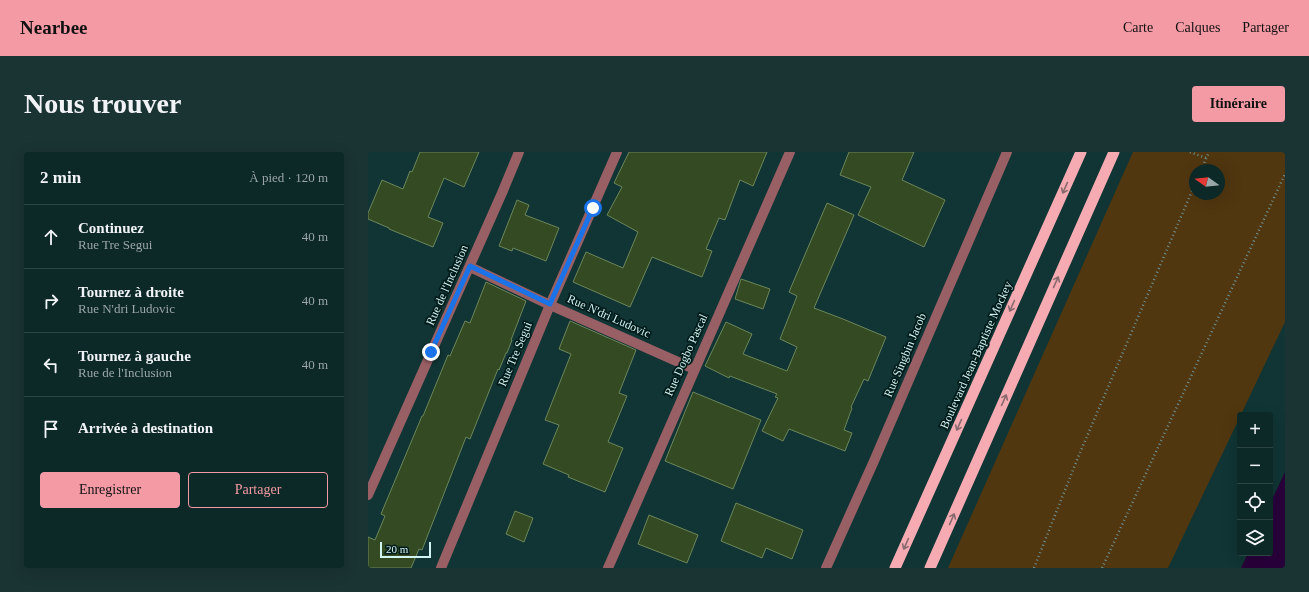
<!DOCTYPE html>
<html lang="fr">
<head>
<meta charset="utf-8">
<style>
  body { margin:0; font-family:"Times New Roman",serif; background:#1a3433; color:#f1f3f6 }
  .controls { position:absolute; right:12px; bottom:12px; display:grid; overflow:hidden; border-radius:4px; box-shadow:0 4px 16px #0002 }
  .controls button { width:36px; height:36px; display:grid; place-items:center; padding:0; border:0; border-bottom:1px solid #2c4444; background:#0c2827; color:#f1f3f6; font:20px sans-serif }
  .compass { position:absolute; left:821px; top:12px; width:36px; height:36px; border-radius:50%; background:#0c2827; box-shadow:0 4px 16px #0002; rotate:285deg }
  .scale { position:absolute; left:12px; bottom:10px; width:51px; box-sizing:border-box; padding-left:4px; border:2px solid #d1f3f1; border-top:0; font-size:11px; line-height:14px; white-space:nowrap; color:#d1f3f1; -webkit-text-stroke:3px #001b1a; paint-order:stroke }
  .stop { position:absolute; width:12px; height:12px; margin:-9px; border:3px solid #1a73e8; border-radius:50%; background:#fff }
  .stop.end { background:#1a73e8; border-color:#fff; box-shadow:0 1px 4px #0008 }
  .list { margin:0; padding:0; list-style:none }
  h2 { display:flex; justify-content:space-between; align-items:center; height:52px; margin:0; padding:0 16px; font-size:17px }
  h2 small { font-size:13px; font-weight:400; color:#9aa6a7 }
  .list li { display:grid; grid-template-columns:26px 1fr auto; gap:12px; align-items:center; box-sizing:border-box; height:64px; padding:0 16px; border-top:1px solid #2c4444 }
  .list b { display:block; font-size:15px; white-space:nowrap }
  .list p { margin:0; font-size:13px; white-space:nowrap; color:#9aa6a7 }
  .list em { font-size:13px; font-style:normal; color:#9aa6a7 }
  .actions { display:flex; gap:8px; padding:12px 16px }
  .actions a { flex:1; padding:9px 0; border:1px solid #f49aa4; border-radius:4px; text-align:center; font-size:14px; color:#f49aa4 }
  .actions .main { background:#f49aa4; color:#111 }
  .icon { flex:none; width:22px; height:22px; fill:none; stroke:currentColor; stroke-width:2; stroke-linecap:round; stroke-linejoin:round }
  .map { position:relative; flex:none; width:917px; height:416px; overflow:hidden; border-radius:4px }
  header { display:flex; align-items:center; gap:24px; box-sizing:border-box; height:56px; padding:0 20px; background:#f49aa4; color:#111 }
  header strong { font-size:19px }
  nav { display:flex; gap:22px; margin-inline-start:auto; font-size:14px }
  .intro { display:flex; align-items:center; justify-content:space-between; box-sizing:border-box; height:96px; padding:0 24px }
  h1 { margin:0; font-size:28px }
  .button { padding:10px 18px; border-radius:4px; background:#f49aa4; color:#111; font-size:14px; font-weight:700 }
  main { display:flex; gap:24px; padding:0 24px }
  aside { flex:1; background:#0c2827; border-radius:4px; box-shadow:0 4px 16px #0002 }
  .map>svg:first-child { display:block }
  .green { fill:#513710; fill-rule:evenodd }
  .water { fill:#28003a }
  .building { fill:#344a22; stroke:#6d865b }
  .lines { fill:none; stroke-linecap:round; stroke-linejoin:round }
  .path { stroke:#6d908f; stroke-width:2.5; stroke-dasharray:1 3; stroke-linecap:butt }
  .minor { stroke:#985f65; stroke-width:10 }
  .tertiary { stroke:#985f65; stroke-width:10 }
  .trunk { stroke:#f6aab2; stroke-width:11 }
  .oneway { stroke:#876a6e }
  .route { stroke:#1a73e8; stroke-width:5 }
  .labels { text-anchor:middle; stroke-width:3.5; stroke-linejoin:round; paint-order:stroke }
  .street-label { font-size:12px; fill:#d1f3f1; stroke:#001b1a }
</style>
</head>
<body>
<header>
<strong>Nearbee</strong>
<nav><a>Carte</a><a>Calques</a><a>Partager</a></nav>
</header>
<div class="intro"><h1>Nous trouver</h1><a class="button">Itinéraire</a></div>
<main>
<aside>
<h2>2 min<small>À pied · 120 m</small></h2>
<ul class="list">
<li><svg class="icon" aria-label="ahead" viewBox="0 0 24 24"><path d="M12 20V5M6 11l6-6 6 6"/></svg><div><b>Continuez</b><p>Rue Tre Segui</p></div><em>40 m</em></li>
<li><svg class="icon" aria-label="right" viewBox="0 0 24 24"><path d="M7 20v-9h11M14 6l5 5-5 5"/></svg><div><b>Tournez à droite</b><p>Rue N'dri Ludovic</p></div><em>40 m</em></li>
<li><svg class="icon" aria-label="left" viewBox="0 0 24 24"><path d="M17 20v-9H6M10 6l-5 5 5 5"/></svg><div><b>Tournez à gauche</b><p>Rue de l'Inclusion</p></div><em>40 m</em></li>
<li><svg class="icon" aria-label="arrive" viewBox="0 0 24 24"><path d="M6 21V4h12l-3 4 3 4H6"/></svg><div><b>Arrivée à destination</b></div></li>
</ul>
<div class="actions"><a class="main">Enregistrer</a><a>Partager</a></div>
</aside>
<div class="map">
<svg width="917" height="416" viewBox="0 0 917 416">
  <rect width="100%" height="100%" fill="#103534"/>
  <path class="green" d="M765,0H917V170L800,416H580ZM827,18H851V42H827Z"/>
  <polygon class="water" points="917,320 917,416 873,416 880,401 902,401 902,352"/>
  <g class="building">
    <polygon points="52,0 111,0 96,35 76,26 60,65 75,71 65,95 21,77 21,76 0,67 0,61 14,28 35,37 42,19 44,20"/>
    <polygon points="261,0 399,0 385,34 372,28 357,68 351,66 338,97 344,99 334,125 284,105 262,155 205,130 218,100 255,116 270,80 239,63 254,35 246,31"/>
    <polygon points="481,0 546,0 534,28 577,48 556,95 490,63 503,35 472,23"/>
    <polygon points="149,48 161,53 157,63 191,76 178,109 145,96 144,99 131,94"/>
    <polygon points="459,51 486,63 446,156 475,167 518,185 500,229 496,227 483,255 484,256 476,278 484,281 477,299 421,277 415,289 394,279 410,246 407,245 409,242 362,224 361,226 337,214 358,170 384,182 375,202 419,219 429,195 412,187 429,144 421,140"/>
    <polygon points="373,127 402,137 395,157 367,147"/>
    <polygon points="118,130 158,149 143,188 144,188 139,201 138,201 131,218 130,217 102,287 98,285 54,398 51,397 43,416 0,416 0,385 7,388 17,364 13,362 54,264 55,264 80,203 82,204 97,169 102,171"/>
    <polygon points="202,169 268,198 251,241 259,244 240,290 255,296 237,340 200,325 201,323 175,312 191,273 177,268 203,202 191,197"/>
    <polygon points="325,240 393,268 365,337 297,309"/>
    <polygon points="368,351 435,378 424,407 398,396 394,406 353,389"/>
    <polygon points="147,359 165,366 156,390 138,382"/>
    <polygon points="281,363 330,383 319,411 270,392"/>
  </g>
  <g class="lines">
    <g class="path">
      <polyline points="822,0 838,6"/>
      <polyline points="833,18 841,0"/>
      <polyline points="666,416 711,303 827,32"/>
      <polyline points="734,416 917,22"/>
    </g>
    <g class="minor">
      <polyline points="102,115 182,153 326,217"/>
      <polyline points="0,343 134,41 151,0"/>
      <polyline points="73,416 182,153 249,0"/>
      <polyline points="240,416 422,0"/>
    </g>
    <polyline class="tertiary" points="458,416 506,309 639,0"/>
    <g class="trunk">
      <polyline points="527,416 713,0"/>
      <polyline points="562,416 746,0"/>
    </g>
  </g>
  <defs><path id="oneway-shaft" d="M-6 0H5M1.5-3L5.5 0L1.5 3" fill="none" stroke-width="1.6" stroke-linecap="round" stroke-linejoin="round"/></defs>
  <g class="oneway">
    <use href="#oneway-shaft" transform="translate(697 36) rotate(114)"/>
    <use href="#oneway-shaft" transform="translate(688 130) rotate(-66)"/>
    <use href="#oneway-shaft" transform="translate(644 154) rotate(114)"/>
    <use href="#oneway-shaft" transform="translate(636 248) rotate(-66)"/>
    <use href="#oneway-shaft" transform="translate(591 273) rotate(114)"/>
    <use href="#oneway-shaft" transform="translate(584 367) rotate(-66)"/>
    <use href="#oneway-shaft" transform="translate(538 392) rotate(114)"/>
  </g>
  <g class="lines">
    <polyline class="route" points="63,200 102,114 182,152 225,56"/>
  </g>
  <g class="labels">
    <g class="street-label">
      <text transform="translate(79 133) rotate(-66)" y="4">Rue de l'Inclusion</text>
      <text transform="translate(241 164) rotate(24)" y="4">Rue N'dri Ludovic</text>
      <text transform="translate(147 202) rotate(-67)" y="4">Rue Tre Segui</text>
      <text transform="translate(318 203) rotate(-66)" y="4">Rue Dogbo Pascal</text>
      <text transform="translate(537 203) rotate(-67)" y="4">Rue Singbin Jacob</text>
      <text transform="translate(608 203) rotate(-66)" y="4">Boulevard Jean-Baptiste Mockey</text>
    </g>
  </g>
</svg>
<div class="controls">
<button>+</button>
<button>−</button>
<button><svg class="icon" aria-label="locate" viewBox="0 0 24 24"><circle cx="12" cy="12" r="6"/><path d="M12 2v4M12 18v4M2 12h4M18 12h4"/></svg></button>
<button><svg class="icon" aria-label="layers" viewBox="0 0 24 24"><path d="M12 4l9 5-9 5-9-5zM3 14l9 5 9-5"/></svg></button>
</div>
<svg class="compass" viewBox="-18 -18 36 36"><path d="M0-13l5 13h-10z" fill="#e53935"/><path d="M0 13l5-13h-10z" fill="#9aa6a7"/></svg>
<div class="scale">20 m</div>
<div class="stop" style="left:225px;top:56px"></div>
<div class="stop end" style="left:63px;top:200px"></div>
</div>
</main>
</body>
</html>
